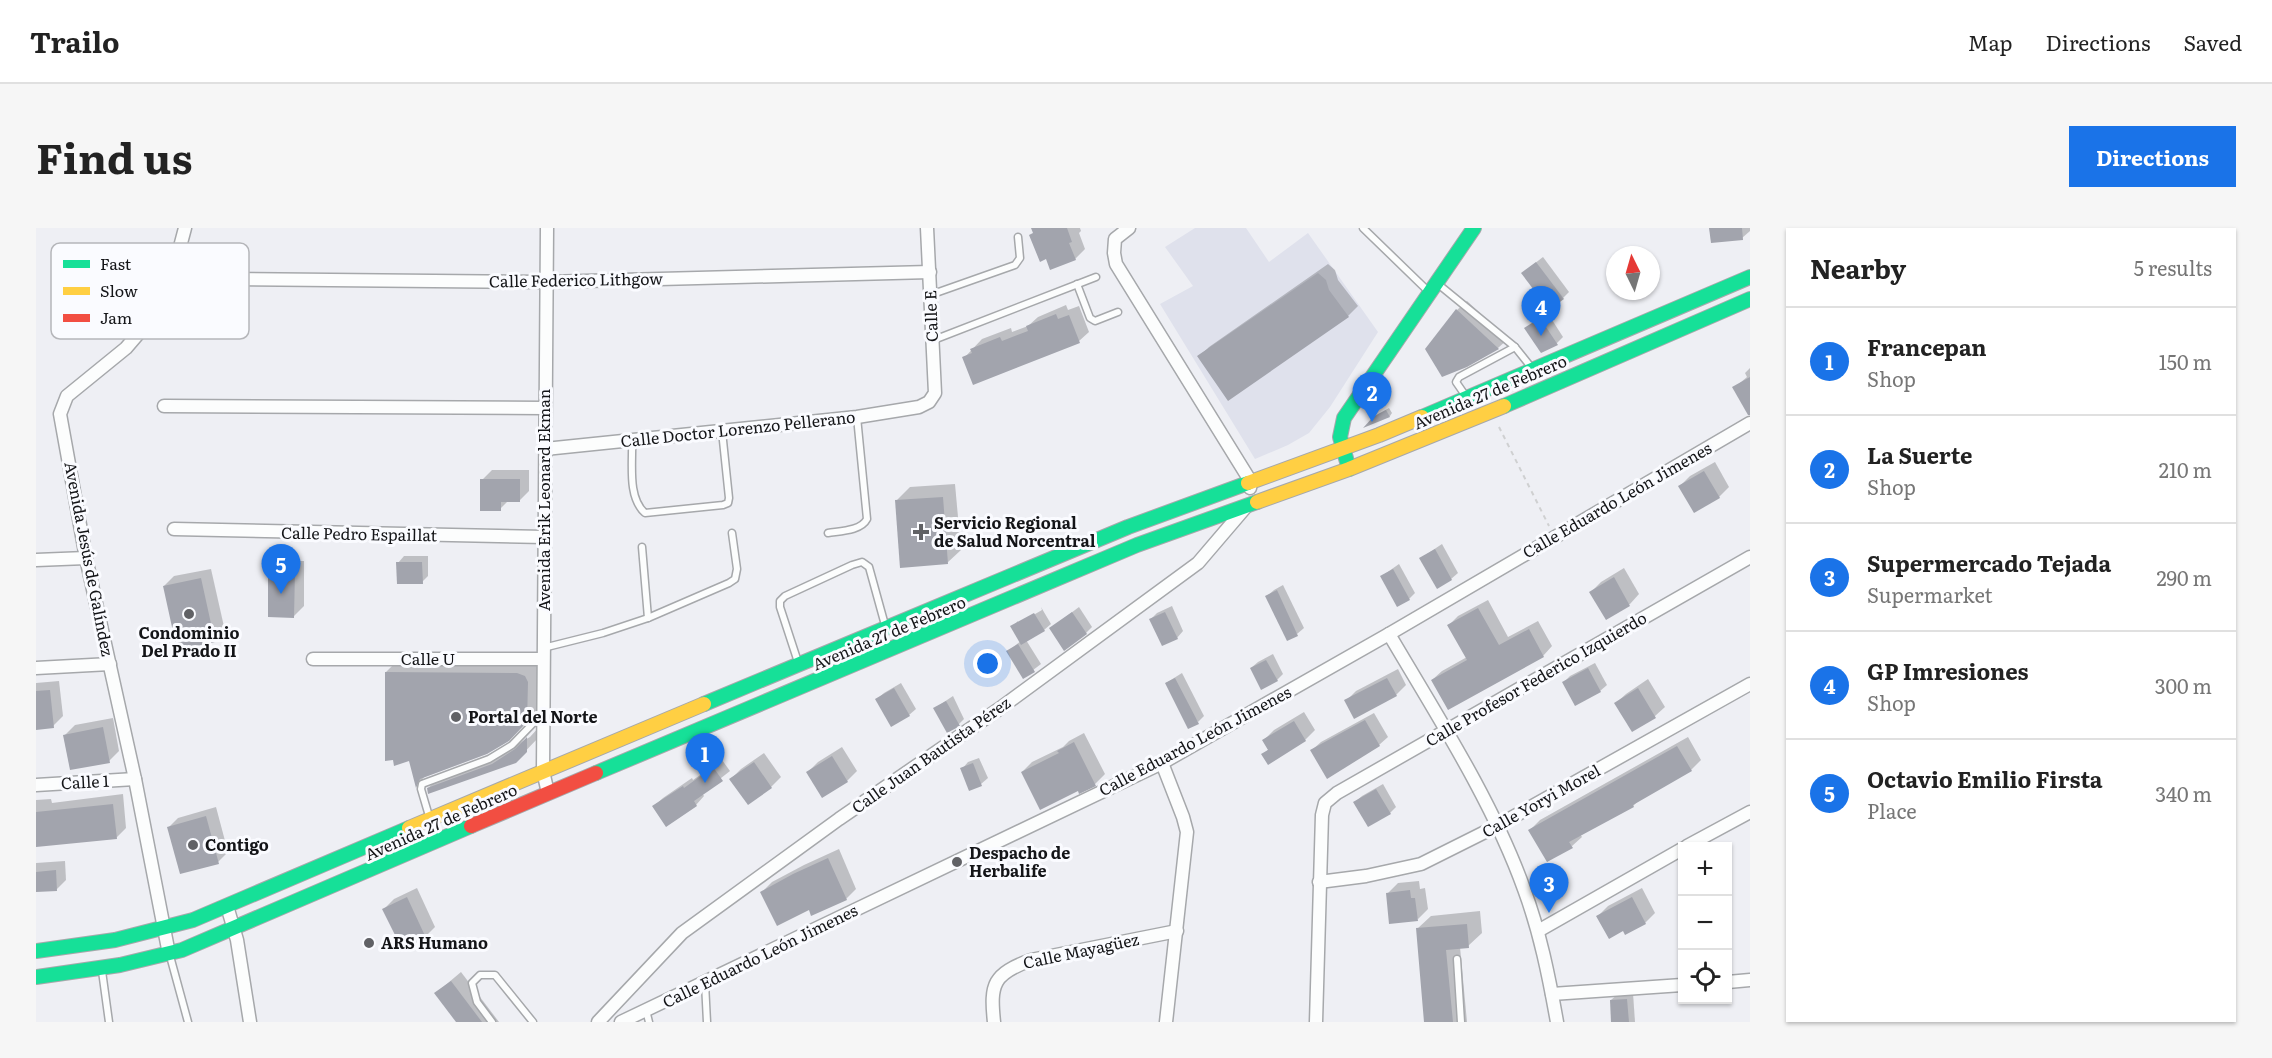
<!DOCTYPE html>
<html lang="en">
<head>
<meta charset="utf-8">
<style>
  body { margin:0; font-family:Literata,serif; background:#f6f6f6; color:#222 }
  .controls { position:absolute; right:18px; bottom:18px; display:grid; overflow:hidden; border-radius:0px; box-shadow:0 2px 4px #0004 }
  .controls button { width:54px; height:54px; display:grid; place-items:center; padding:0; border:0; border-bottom:2px solid #e0e0e0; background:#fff; color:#222; font:30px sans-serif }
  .compass { position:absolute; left:1570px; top:18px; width:54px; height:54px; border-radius:50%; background:#fff; box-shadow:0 2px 4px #0004; rotate:355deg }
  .you { position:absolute; left:952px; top:436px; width:21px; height:21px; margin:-15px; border:4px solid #fff; border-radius:50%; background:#1a73e8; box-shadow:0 0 0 9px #1a73e833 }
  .badge { display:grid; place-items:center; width:39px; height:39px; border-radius:50%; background:#1a73e8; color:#fff; font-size:20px; font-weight:700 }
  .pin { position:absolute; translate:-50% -50px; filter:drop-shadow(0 2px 3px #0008) }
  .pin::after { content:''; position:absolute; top:32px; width:21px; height:18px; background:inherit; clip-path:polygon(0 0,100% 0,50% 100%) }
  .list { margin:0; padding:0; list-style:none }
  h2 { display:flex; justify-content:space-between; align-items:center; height:78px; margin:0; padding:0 24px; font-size:26px }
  h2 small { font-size:20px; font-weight:400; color:#767676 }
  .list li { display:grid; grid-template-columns:39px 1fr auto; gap:18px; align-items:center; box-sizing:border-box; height:108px; padding:0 24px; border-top:2px solid #e0e0e0 }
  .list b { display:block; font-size:22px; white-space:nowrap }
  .list p { margin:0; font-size:20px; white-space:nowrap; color:#767676 }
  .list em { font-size:20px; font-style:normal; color:#767676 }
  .icon { flex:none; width:33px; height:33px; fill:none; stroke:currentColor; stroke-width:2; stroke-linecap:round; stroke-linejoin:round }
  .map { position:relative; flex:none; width:1714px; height:794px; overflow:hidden; border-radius:0px }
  header { display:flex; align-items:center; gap:36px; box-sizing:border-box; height:84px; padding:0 30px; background:#fff; border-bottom:2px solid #e0e0e0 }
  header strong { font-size:28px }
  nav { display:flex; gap:33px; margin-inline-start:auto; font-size:21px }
  .intro { display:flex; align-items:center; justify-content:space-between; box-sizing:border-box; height:144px; padding:0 36px }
  h1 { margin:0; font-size:42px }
  .button { padding:15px 27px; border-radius:0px; background:#1a73e8; color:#fff; font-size:21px; font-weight:700 }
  main { display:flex; gap:36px; padding:0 36px }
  aside { flex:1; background:#fff; border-radius:0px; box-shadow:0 2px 4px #0004 }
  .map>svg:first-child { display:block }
  .built { fill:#dfe1ec }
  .shadow { fill:#0003 }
  .building { fill:#a2a4ad }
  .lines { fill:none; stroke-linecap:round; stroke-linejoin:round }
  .lane-casing { stroke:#a6a8ab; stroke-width:9 }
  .street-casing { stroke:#a6a8ab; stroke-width:15 }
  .fast-casing { stroke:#a6a8ab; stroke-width:16 }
  .slow-casing { stroke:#a6a8ab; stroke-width:16 }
  .jam-casing { stroke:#a6a8ab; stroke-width:16 }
  .path { stroke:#cfd0d1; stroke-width:2; stroke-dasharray:4.5 4.5; stroke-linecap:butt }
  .lane { stroke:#fcfdfd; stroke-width:6 }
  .street { stroke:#fcfdfd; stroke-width:12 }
  .fast { stroke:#16e098; stroke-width:14 }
  .slow { stroke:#ffcf43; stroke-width:14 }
  .jam { stroke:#f24e42; stroke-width:14 }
  .poi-dot { fill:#606165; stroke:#fafbff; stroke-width:2 }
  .labels { text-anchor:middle; stroke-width:6; stroke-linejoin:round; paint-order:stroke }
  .street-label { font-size:16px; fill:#141518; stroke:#fafbff }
  .poi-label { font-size:16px; font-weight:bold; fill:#141518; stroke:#fafbff; text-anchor:start }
  .key { fill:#fafbff; stroke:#b5b6ba; stroke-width:1.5 }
  .key-label { font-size:16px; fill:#141518 }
</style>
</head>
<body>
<header>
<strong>Trailo</strong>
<nav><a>Map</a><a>Directions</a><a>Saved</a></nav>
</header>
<div class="intro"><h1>Find us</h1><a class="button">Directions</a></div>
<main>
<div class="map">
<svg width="1714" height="794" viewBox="0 0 1714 794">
  <rect width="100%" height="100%" fill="#eeeff4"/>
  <polygon class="built" points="1159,0 1210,0 1233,34 1272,5 1342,104 1294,179 1273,205 1252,217 1219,231 1124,76 1157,58 1129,19"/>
  <g class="shadow">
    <polygon points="997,0 1044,0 1045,3 1043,5 1049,21 1039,31 1010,29"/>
    <polygon points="1675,0 1714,0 1714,3 1706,10"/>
    <polygon points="1507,29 1533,64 1527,70 1494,39"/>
    <polygon points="1292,36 1299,42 1302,52 1322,78 1312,88 1192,171 1163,129 1173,119"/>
    <polygon points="1431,73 1472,111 1462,120 1430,137 1421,82"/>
    <polygon points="1030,77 1032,82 1043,78 1053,104 1043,113 928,130 946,111 975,100 976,104 992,98 1002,89"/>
    <polygon points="1511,84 1527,109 1521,115 1505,123 1490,100"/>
    <polygon points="1714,140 1714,176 1698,160 1711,149 1709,145"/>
    <polygon points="1353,180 1356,185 1354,188 1332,196 1342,186"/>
    <polygon points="1679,234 1693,259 1683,269 1644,258 1654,248"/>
    <polygon points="456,242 493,242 493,263 483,273 472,273 464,281 446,252"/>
    <polygon points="919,256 925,322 911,335 860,273 874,259"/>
    <polygon points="1406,316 1422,345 1415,351 1385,330"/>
    <polygon points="368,328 392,328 392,348 386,354 362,335"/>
    <polygon points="244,333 268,333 268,378 258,388 234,343"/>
    <polygon points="1363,336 1379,365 1373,371 1346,348"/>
    <polygon points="1588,340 1603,366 1594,376 1571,390 1555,364 1565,354"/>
    <polygon points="175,341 189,403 179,413 128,358 138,348"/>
    <polygon points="1247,357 1268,400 1261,406 1231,368 1238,362"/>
    <polygon points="1452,372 1472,409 1502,393 1516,418 1507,428 1396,452 1406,443 1431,429 1413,397 1422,388"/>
    <polygon points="1136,378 1147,403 1141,410 1115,391 1121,385"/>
    <polygon points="1005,379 1015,396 1008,402 990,412 1005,436 988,449 972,423 985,413 976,399 982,393 982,396 1006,382"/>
    <polygon points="1043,379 1056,399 1050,405 1015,400"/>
    <polygon points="1237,426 1247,446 1241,452 1215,440 1222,434"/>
    <polygon points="363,431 502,435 504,479 472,512 390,547 381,557 350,444"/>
    <polygon points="1559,435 1571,457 1564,463 1528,454 1534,448"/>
    <polygon points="1362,441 1370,457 1360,467 1310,473 1320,463"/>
    <polygon points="1146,445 1168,488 1162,494 1130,455"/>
    <polygon points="1612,451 1629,479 1619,488 1596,502 1580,475 1590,466"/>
    <polygon points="23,453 27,488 17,498 0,500 0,455"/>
    <polygon points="865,455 880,481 873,487 841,471 848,465"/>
    <polygon points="917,468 928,491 922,497 899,480"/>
    <polygon points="1268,484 1279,502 1269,512 1227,526 1233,521 1228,512 1238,502"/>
    <polygon points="1338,485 1352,509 1343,517 1276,522 1285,514"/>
    <polygon points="77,490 83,523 73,533 29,507 39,497"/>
    <polygon points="503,499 503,509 479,534 392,560 406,547 470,523 494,509"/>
    <polygon points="1048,505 1069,546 1059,556 986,544 996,534 1027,519 1033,513"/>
    <polygon points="1652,509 1665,532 1655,542 1604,571 1597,578 1544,606 1546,609 1536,618 1494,602 1504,592"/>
    <polygon points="806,519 821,543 811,553 772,544 782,534"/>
    <polygon points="728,525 745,549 735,559 712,575 695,551 705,541"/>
    <polygon points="943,530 952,550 945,556 934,561 926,541 932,534"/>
    <polygon points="686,532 694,543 666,565 668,568 660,577 618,578 627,570 656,550 657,552"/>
    <polygon points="1347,556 1360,579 1354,585 1319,574 1326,568"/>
    <polygon points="87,566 90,600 80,610 0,618 0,572 15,571 16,575"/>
    <polygon points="180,579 192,624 182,634 132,600 142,590"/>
    <polygon points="803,621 820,661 810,671 773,680 726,664 736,654 768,637"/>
    <polygon points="29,633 30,652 20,662 0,663 0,635"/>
    <polygon points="1383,653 1384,661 1389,660 1392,681 1382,691 1352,665 1362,655"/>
    <polygon points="381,660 399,699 389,709 348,681 358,671"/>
    <polygon points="1606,660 1619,685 1609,695 1588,701 1562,688 1572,678"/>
    <polygon points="1444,683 1446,705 1432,718 1424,719 1431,794 1389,794 1381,701 1395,688"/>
    <polygon points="425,744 463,794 422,794 400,765"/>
    <polygon points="1597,765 1599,794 1577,794 1575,772 1582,766"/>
  </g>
  <g class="building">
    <polygon points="995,0 1031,0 1036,14 1033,15 1040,32 1014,42 1010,31 1004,34 993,7 997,5"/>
    <polygon points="1673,0 1706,0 1707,12 1675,15"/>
    <polygon points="1500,34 1528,71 1513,82 1485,45"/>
    <polygon points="1282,45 1290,52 1293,62 1313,89 1192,173 1161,128"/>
    <polygon points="1420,81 1463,121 1431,139 1406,149 1389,121"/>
    <polygon points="1020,86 1022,91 1033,87 1044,115 937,157 926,129 936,125 934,121 964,109 966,113 992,103 990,98"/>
    <polygon points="1504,90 1522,117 1505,125 1488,100"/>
    <polygon points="1714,149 1714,187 1712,187 1696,159"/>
    <polygon points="1350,182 1354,189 1327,200 1337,189"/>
    <polygon points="1668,243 1684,270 1658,285 1642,258"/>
    <polygon points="444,251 484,251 484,274 465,274 465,283 444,283"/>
    <polygon points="907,269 912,336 864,340 859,272"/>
    <polygon points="1399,321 1416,352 1401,361 1383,330"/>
    <polygon points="360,334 386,334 387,356 361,356"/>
    <polygon points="1357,341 1374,372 1361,379 1344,348"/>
    <polygon points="232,342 259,342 258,390 232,389"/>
    <polygon points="1578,349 1594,378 1570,392 1553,364"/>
    <polygon points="165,350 179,414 141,422 127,358"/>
    <polygon points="1241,362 1262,408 1251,413 1229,368"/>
    <polygon points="1442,380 1463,417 1493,401 1508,429 1412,482 1395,452 1431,432 1411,397"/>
    <polygon points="1036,384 1051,406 1028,423 1013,400"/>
    <polygon points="1129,384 1142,411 1126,418 1113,391"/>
    <polygon points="998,385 1009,403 985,417 974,398"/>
    <polygon points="982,416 999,444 987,451 970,423"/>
    <polygon points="1230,432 1242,453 1225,462 1214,440"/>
    <polygon points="1552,440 1565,464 1539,478 1526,454"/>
    <polygon points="349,444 481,445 489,448 492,454 491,494 473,513 451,526 384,551 380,560 373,533 358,538 357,532 349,533"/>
    <polygon points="1139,450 1163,496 1152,501 1129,455"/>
    <polygon points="1351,450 1361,468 1318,491 1308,472"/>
    <polygon points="858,460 874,488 855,499 839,471"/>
    <polygon points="1602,460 1620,490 1596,504 1578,475"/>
    <polygon points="14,462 18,500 0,502 0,463"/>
    <polygon points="910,473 924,498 911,505 897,480"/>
    <polygon points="1329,492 1344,518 1291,551 1274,522"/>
    <polygon points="1258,493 1270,513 1232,537 1225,526 1232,522 1226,512"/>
    <polygon points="67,499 74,535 34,542 27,507"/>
    <polygon points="491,509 491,524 480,535 392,566 391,560 456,536 479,521"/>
    <polygon points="1038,514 1060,558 1043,566 1042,563 1004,582 985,544 1023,525 1021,523"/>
    <polygon points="1641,518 1656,543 1597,577 1598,579 1533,614 1537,620 1511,634 1492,602"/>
    <polygon points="796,528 812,554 786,570 770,544"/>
    <polygon points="718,534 736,560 712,577 693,551"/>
    <polygon points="937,535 946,558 933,563 924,540"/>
    <polygon points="677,539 687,553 658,573 661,578 630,599 616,578 647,558 648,560"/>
    <polygon points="1340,561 1355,586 1332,599 1317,574"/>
    <polygon points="77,576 81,611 0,619 0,584"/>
    <polygon points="170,588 183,636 144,646 131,599"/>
    <polygon points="792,630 811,672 775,688 773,682 741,698 724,664 757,646"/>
    <polygon points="20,642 21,663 0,664 0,644"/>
    <polygon points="1374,662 1375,670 1379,670 1382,693 1353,696 1350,665"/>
    <polygon points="371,669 390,710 366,721 346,681"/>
    <polygon points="1596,669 1610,696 1589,707 1587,703 1573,711 1560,688"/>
    <polygon points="1431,696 1433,720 1410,722 1417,794 1388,794 1380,700"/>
    <polygon points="415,753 446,794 420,794 398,765"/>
    <polygon points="1591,771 1593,794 1575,794 1574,772"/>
  </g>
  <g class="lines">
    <defs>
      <g id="lane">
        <polyline points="1327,0 1393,64"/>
        <polyline points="1041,56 1054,90 1059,93 1082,84"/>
        <polyline points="1402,56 1479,119 1495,139"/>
        <polyline points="894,67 979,37 984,30 982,9"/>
        <polyline points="895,113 1060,49"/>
        <polyline points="1429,167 1420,154 1423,149 1479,119"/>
        <path d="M596,212C597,235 591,269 609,285L687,277L692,275L693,270L686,203"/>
        <path d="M792,305C804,303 825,303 831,291L821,189"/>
        <polyline points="606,319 612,390"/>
        <polyline points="507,420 567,405 612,390 693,355 699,351 701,341 696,305"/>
        <polyline points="762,434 744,379 744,373 749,368 816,337 826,334 833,339 849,397"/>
        <polyline points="393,588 385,561 386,556 453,531 476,517 506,486"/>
        <polyline points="134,728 152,794"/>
        <polyline points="1421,731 1425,794"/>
        <polyline points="66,743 73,794"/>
        <polyline points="669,755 671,794"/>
        <polyline points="610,782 613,794"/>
        <polyline points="456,794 441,774 436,755 444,747 459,747 497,794"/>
      </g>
      <g id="street">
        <polyline points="511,0 507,543 512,565"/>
        <polyline points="1093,0 1079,11 1078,25 1080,36 1215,254 1214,260"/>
        <polyline points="186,51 510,54 894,44"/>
        <polyline points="128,178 509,180"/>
        <polyline points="509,221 821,189 883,179 893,174 899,165 891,0"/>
        <polyline points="138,301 508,309"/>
        <polyline points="0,332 50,330"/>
        <path d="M1353,406C1400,486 1457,574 1488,661C1504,704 1513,749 1521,794"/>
        <polyline points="277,431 507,431"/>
        <polyline points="0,440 74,436"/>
        <polyline points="1126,535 1147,589 1151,604 1130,794"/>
        <polyline points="0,557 99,551"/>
        <polyline points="1651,618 1714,584"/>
        <polyline points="1283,654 1330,648 1385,636 1461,598 1714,456"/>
        <polyline points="191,678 201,712 214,794"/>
        <polyline points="1502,703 1646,621"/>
        <polyline points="133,726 99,551 50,330 24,186 31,168 90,120 120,85 136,49 149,0"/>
        <polyline points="1692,754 1714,752"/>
        <polyline points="1516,766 1646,757"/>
        <polyline points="562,794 646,705 803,591 963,481 1162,335 1209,280"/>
        <polyline points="585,794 1126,535 1353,406 1714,195"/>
        <path d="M958,794C954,756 957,746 995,732L1141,703"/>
        <polyline points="1280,794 1286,587 1289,575 1301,565 1714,329"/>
      </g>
      <g id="fast">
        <polyline points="1468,178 1714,71"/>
        <polyline points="1386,189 1714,49"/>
        <polyline points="1313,241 1304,209 1308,190 1438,0"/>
        <polyline points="668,476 1092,299 1212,255"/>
        <polyline points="560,545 1101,317 1221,274"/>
        <polyline points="0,723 79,712 157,692 373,600"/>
        <polyline points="0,749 84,737 146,722 435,598"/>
      </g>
      <g id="slow">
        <polyline points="1212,255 1343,207 1386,189"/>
        <polyline points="1221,274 1313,241 1468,178"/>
        <polyline points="373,600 668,476"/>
      </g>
      <polyline id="jam" points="435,598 560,545"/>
    </defs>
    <use href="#lane" class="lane-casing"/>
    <use href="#street" class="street-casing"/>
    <use href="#fast" class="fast-casing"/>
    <use href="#slow" class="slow-casing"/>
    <use href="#jam" class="jam-casing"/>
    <polyline class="path" points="1463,199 1513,298"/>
    <use href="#lane" class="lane"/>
    <use href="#street" class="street"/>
    <use href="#fast" class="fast"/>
    <use href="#slow" class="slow"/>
    <use href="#jam" class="jam"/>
  </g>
  <g class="poi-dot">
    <path d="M882 295h6v6h6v6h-6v6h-6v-6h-6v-6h6z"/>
    <circle cx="153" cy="386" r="6"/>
    <circle cx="420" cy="489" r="6"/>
    <circle cx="157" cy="617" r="6"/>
    <circle cx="921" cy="634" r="6"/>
    <circle cx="333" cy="715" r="6"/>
  </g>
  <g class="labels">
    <g class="street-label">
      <text transform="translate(540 52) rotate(-1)" y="6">Calle Federico Lithgow</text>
      <text transform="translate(895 88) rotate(-92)" y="6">Calle E</text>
      <text transform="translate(1454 164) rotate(-23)" y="6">Avenida 27 de Febrero</text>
      <text transform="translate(702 201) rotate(-6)" y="6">Calle Doctor Lorenzo Pellerano</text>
      <text transform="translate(508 272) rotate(-90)" y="6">Avenida Erik Leonard Ekman</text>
      <text transform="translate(1581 272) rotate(-30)" y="6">Calle Eduardo León Jimenes</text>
      <text transform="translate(323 306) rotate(1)" y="6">Calle Pedro Espaillat</text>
      <text transform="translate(53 331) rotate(79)" y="6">Avenida Jesús de Galíndez</text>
      <text transform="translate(853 405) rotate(-23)" y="6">Avenida 27 de Febrero</text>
      <text x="392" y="437">Calle U</text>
      <text transform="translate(1500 451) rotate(-30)" y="6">Calle Profesor Federico Izquierdo</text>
      <text transform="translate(1159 513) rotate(-28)" y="6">Calle Eduardo León Jimenes</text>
      <text transform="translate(895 527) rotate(-35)" y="6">Calle Juan Bautista Pérez</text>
      <text transform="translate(49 554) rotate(-3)" y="6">Calle 1</text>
      <text transform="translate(1505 573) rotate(-29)" y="6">Calle Yoryi Morel</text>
      <text transform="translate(405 594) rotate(-24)" y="6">Avenida 27 de Febrero</text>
      <text transform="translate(1045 723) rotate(-12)" y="6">Calle Mayagüez</text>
      <text transform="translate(724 728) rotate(-26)" y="6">Calle Eduardo León Jimenes</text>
    </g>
    <g class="poi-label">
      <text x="898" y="301">Servicio Regional<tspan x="898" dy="18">de Salud Norcentral</tspan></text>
      <text x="153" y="411" text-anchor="middle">Condominio<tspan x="153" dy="18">Del Prado II</tspan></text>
      <text x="432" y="495">Portal del Norte</text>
      <text x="169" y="623">Contigo</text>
      <text x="933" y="631">Despacho de<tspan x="933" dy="18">Herbalife</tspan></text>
      <text x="345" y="721">ARS Humano</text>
    </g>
  </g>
  <rect x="15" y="15" width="198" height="96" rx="9" class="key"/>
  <rect x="27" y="32" width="27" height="8" fill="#16e098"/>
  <rect x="27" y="59" width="27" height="8" fill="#ffcf43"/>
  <rect x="27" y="86" width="27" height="8" fill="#f24e42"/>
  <g class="key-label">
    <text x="64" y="42">Fast</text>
    <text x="64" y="69">Slow</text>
    <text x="64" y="96">Jam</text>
  </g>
</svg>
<div class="controls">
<button>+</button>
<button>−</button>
<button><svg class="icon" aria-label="locate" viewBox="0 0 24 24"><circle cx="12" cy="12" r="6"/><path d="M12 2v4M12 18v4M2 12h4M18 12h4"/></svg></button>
</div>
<svg class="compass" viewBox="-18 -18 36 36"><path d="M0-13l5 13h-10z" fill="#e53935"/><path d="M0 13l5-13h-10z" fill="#767676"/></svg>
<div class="you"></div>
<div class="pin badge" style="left:669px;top:555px">1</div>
<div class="pin badge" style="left:1336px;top:194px">2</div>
<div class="pin badge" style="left:1513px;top:685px">3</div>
<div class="pin badge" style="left:1505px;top:108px">4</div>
<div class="pin badge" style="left:245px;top:366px">5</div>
</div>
<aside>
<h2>Nearby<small>5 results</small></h2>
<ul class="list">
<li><span class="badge">1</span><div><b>Francepan</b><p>Shop</p></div><em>150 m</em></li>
<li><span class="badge">2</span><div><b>La Suerte</b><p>Shop</p></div><em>210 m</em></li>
<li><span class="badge">3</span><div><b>Supermercado Tejada</b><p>Supermarket</p></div><em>290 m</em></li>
<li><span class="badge">4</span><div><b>GP Imresiones</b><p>Shop</p></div><em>300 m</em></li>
<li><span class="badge">5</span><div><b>Octavio Emilio Firsta</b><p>Place</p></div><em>340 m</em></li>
</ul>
</aside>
</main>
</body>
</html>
